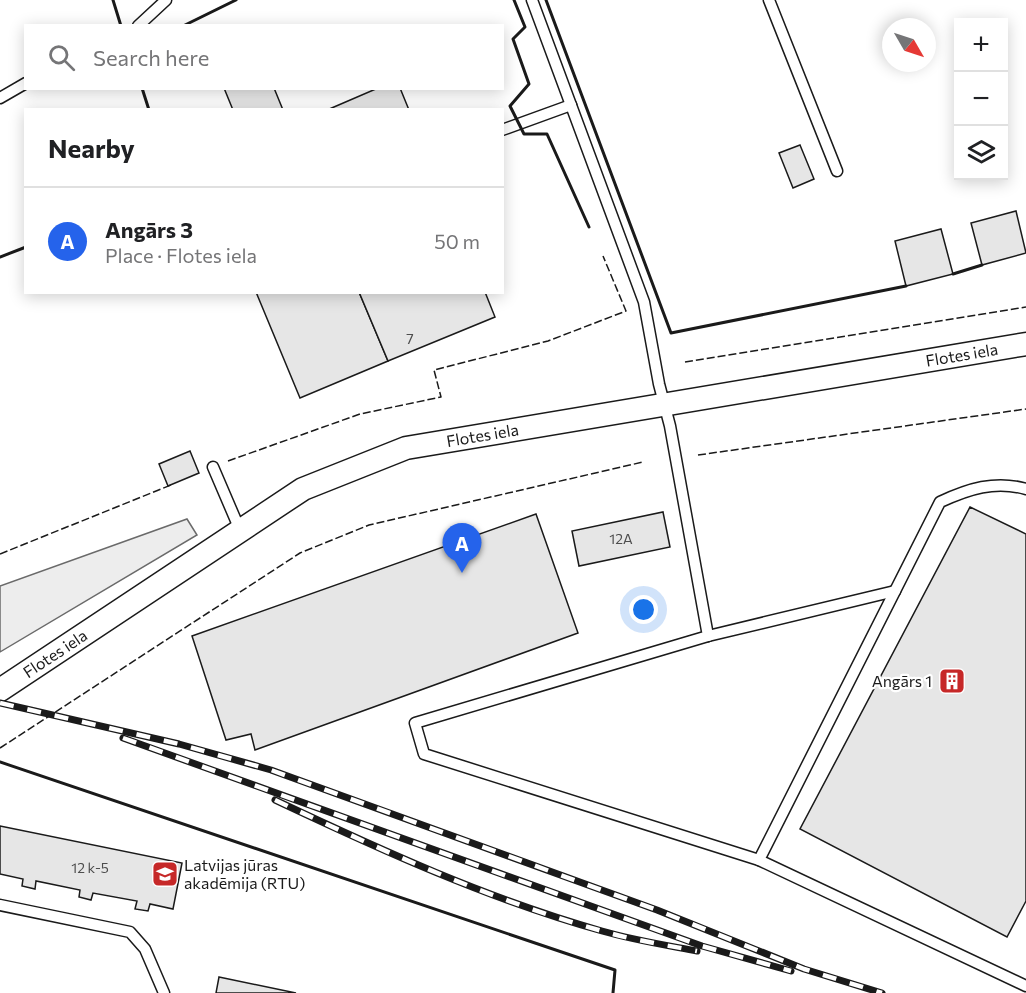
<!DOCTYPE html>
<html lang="en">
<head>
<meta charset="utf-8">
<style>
  body { margin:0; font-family:Commissioner,sans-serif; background:#f2f2f2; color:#202124 }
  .controls { position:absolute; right:18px; top:18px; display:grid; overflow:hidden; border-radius:0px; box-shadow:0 3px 15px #0003 }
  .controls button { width:54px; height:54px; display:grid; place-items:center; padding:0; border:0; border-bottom:2px solid #e0e0e0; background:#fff; color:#202124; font:30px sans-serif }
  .compass { position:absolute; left:882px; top:18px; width:54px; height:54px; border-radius:50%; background:#fff; box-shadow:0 3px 15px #0003; rotate:129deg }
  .you { position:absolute; left:644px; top:610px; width:21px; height:21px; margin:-15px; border:4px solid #fff; border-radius:50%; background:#1a73e8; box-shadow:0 0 0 9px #1a73e833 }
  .badge { display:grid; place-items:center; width:39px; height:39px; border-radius:50%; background:#2563eb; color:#fff; font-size:20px; font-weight:700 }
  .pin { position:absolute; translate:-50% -50px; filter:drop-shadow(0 2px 3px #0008) }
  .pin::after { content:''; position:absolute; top:32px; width:21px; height:18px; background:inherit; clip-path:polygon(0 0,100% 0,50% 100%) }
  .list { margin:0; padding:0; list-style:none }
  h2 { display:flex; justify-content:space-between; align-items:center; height:78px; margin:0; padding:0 24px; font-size:26px }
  h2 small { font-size:20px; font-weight:400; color:#757577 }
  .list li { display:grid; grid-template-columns:39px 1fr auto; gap:18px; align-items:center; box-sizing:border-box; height:108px; padding:0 24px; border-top:2px solid #e0e0e0 }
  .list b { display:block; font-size:22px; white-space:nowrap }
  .list p { margin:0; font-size:20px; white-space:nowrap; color:#757577 }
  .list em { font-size:20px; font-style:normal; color:#757577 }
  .icon { flex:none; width:33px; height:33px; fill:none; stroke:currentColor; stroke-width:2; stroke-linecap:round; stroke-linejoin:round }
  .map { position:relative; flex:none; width:1026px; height:993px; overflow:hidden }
  .search { position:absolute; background:#fff; box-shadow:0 3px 15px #0003; left:24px; top:24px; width:480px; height:66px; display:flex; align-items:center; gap:15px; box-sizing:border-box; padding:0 21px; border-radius:0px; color:#757577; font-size:22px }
  .panel { position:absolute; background:#fff; box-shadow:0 3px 15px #0003; left:24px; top:108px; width:480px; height:186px; border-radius:0px }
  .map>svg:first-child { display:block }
  .built { fill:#ededed; stroke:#6a6a6a; stroke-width:1.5 }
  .building { fill:#e6e6e6; stroke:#1a1a1a; stroke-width:1.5 }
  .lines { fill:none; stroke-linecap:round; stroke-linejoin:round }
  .lane-casing { stroke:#1a1a1a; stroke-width:13 }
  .street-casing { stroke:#1a1a1a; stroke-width:25 }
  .lane { stroke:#fff; stroke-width:10 }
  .street { stroke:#fff; stroke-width:22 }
  .rail-casing { stroke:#1a1a1a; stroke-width:7 }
  .rail { stroke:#fff; stroke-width:4.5; stroke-dasharray:14; stroke-linecap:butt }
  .fence { stroke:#1a1a1a; stroke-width:1.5; stroke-dasharray:8 3; stroke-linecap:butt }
  .wall { stroke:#1a1a1a; stroke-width:3 }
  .labels { text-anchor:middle; stroke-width:4.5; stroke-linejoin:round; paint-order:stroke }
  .number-label { font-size:14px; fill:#4d4d4d }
  .street-label { font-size:16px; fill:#1a1a1a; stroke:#fff }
  .poi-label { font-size:16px; fill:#1a1a1a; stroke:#fff; text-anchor:end }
</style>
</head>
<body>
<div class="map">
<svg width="1026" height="993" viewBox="0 0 1026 993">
  <rect width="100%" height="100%" fill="#fff"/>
  <polygon class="built" points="187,519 197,535 0,652 0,586"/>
  <g class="building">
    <polygon points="224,88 274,88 283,110 233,110"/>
    <polygon points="378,88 400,88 409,110 327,110"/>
    <polygon points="800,145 814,179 793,188 779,153"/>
    <polygon points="1016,211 1026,253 982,265 971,223"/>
    <polygon points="941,229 953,274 906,286 895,241"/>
    <polygon points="256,292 359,292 388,361 300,398"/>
    <polygon points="359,292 485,292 495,317 388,361"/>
    <polygon points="190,451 199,473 168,486 159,464"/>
    <polygon points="970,507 1026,534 1026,901 1007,937 800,829"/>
    <polygon points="663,512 670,547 579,566 572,531"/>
    <polygon points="536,514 578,633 255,750 251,734 226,740 192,636"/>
    <polygon points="0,826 182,863 173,909 150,904 148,911 135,909 137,901 93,893 91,900 79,897 80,890 36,881 35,889 22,886 23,879 0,874"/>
    <polygon points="219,977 296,993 216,993"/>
  </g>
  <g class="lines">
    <defs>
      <g id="lane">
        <polyline points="532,0 644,302 659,384 670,426 708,636 415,723 424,754 759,860"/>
        <polyline points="769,0 837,171"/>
        <polyline points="138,26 166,0"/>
        <polyline points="0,98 26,83"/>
        <polyline points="502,130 571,105"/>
        <polyline points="213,467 240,530"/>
        <path d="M1026,489C995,480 968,489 940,502L759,860L1026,986"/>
        <polyline points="708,636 895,591"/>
        <polyline points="0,905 130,932 145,949 164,993"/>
      </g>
      <g id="street">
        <path id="s1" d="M0,690L303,489L406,448L1026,344"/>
      </g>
    </defs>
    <use href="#lane" class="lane-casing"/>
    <use href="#street" class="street-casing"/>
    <use href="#lane" class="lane"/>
    <use href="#street" class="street"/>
    <defs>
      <g id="rail">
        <polyline points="0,703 179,744 271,770 657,910 804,969 882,993"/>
        <polyline points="123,738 702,946 791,971"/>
        <path d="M275,800C381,850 488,899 602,931C633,940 665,945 697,951"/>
      </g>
    </defs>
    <use href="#rail" class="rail-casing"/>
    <use href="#rail" class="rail"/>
    <g class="fence">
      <polyline points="685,362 1026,307"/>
      <polyline points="698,455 1026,409"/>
      <polyline points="228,461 360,414 441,397 434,370 548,341 626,311 603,256"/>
      <polyline points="0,554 171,485"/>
      <polyline points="0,748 300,553 369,525 643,462"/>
    </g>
    <g class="wall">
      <polyline points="113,0 121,26"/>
      <polyline points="514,0 525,27 513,39 529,84 510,106 524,134 547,134 589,227"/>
      <polyline points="546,0 671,333 906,286"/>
      <polyline points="183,26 236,0"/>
      <polyline points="142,88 149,110"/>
      <polyline points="0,257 26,247"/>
      <polyline points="953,274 982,265"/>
      <polyline points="0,762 615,970 613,993"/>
    </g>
  </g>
  <defs>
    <symbol id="building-square" viewBox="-11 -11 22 22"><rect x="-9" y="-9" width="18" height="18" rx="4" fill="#c62828" stroke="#fff"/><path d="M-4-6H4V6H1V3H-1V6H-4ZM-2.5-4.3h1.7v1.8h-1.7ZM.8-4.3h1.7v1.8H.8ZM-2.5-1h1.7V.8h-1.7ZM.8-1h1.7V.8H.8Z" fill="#fff"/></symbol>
    <symbol id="university-square" viewBox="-11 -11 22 22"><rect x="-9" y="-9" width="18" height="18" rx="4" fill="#c62828" stroke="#fff"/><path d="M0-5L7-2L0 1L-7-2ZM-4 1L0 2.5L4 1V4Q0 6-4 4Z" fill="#fff"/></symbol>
  </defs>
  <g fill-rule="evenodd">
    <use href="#building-square" x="937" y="666" width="30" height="30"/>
    <use href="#university-square" x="150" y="859" width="30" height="30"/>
  </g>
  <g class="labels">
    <g class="number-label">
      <text x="410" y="344">7</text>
      <text x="621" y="544">12A</text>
      <text x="90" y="873">12 k-5</text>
    </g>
    <g class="street-label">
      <text dy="6" stroke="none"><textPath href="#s1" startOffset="1038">Flotes iela</textPath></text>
      <text dy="6" stroke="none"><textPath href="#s1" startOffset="552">Flotes iela</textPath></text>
      <text dy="6" stroke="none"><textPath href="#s1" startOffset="66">Flotes iela</textPath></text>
    </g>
    <g class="poi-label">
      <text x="932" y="687">Angārs 1</text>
      <text x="184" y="871" text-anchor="start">Latvijas jūras<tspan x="184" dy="18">akadēmija (RTU)</tspan></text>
    </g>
  </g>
</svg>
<div class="controls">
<button>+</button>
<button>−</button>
<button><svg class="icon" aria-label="layers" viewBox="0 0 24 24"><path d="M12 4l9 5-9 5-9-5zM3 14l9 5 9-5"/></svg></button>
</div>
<svg class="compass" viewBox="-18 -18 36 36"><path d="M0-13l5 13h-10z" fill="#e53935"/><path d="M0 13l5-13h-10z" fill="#757577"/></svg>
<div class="you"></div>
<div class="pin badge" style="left:462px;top:573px">A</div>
<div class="search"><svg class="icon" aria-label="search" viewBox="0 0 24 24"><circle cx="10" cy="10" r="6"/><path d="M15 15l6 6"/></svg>Search here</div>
<section class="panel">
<h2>Nearby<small></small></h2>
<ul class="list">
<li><span class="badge">A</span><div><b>Angārs 3</b><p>Place · Flotes iela</p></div><em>50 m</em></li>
</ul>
</section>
</div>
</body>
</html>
